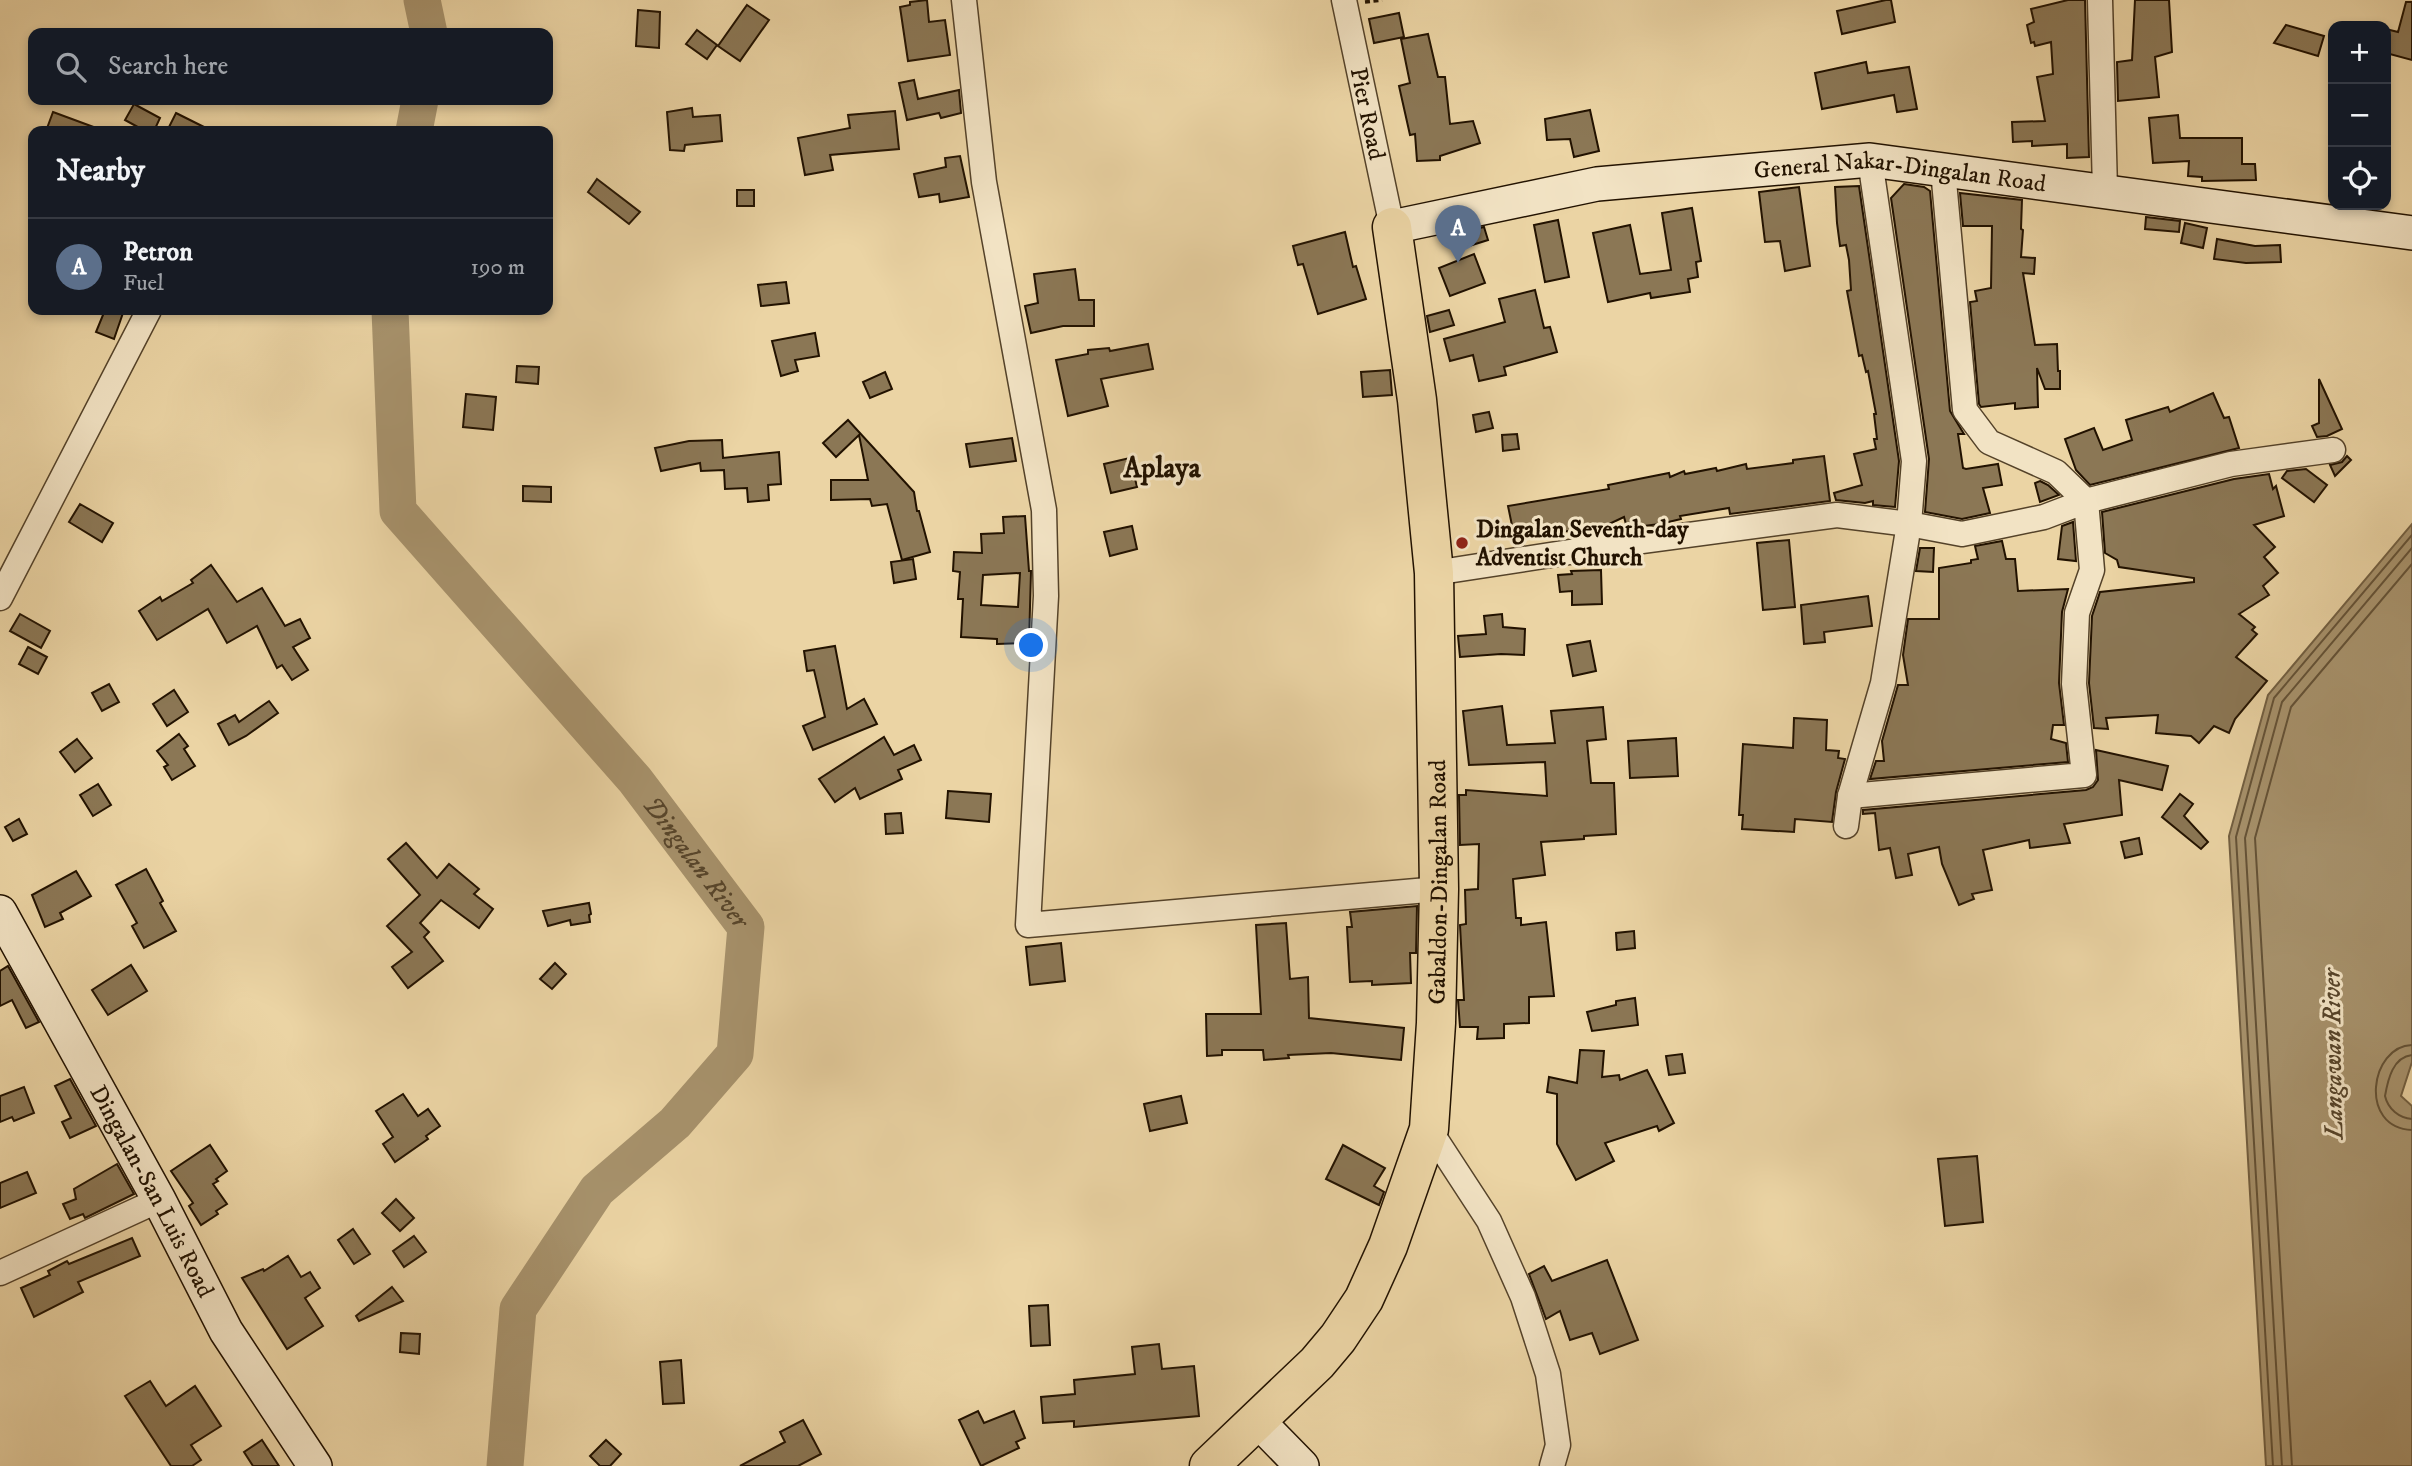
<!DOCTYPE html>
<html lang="en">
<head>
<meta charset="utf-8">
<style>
  body { margin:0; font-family:"IM FELL DW Pica",serif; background:#20242c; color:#f1f3f6 }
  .controls { position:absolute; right:21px; top:21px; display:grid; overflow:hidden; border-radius:14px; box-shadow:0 4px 10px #0003 }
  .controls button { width:63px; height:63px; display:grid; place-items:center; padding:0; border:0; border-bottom:2px solid #363941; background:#171b24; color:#f1f3f6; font:35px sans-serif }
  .you { position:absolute; left:1032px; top:646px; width:24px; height:24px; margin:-18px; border:5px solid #fff; border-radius:50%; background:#1a73e8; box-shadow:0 0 0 10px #1a73e833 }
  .badge { display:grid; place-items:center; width:46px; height:46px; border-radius:50%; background:#c59692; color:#fff; font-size:23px; font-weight:700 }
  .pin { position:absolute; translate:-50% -58px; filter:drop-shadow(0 2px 4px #0008) }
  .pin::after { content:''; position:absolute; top:37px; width:24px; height:21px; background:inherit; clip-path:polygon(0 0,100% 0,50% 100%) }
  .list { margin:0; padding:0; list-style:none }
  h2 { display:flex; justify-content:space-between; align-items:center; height:91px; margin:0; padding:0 28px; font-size:30px }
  h2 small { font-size:23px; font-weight:400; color:#9ea1a6 }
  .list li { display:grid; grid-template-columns:46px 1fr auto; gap:21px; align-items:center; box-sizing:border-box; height:98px; padding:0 28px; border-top:2px solid #363941 }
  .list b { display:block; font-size:26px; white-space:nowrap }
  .list p { margin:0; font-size:23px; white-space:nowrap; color:#9ea1a6 }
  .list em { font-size:23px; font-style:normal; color:#9ea1a6 }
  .icon { flex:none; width:38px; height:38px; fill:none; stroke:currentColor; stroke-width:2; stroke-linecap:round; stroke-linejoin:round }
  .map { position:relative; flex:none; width:2412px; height:1466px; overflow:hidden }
  .search { position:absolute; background:#171b24; box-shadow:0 4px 10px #0003; left:28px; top:28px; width:525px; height:77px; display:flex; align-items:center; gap:18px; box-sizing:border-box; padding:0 24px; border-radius:14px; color:#9ea1a6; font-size:26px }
  .panel { position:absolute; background:#171b24; box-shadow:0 4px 10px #0003; left:28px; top:126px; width:525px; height:189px; border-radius:14px }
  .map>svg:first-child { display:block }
  .water { fill:#a7926c; stroke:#725f41; stroke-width:2 }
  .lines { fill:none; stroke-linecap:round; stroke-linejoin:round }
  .shore { stroke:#645236; stroke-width:2 }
  .river { stroke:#a7926c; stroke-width:37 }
  .building { fill:#8b7755; stroke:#221200; stroke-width:2; fill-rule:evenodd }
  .street-casing { stroke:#544229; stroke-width:27 }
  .secondary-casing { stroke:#221200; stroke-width:36 }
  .primary-casing { stroke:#221200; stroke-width:41 }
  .path { stroke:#221200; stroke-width:3.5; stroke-dasharray:5 3.5; stroke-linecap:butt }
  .street { stroke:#f2e3c4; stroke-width:24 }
  .secondary { stroke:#f2e3c4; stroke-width:33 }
  .primary { stroke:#ebd4a4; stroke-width:38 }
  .poi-dot { fill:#8f2418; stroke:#f2e3c4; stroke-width:2.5 }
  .labels { text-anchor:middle; stroke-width:6; stroke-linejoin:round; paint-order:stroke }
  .street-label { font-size:24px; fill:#221200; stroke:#f2e3c4 }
  .poi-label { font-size:24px; font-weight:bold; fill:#221200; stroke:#f2e3c4; text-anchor:start }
  .water-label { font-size:26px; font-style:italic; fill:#57452b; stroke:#f2e3c4 }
  .quarter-label { font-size:28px; font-weight:bold; fill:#221200; stroke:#f2e3c4 }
</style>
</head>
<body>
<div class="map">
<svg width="2412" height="1466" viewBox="0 0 2412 1466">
  <rect width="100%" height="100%" fill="#ebd4a4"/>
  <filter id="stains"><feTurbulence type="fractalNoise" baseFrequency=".00286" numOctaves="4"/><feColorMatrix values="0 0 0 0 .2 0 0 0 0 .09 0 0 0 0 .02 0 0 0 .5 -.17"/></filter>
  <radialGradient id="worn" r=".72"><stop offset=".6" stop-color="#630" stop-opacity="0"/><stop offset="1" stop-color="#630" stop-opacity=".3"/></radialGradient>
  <polygon class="water" points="2412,524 2412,1062 2401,1096 2412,1106 2412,1466 2266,1466 2229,836 2268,695"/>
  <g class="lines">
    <g class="shore">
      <path d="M2412,1045C2370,1046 2358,1128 2412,1130"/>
      <path d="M2412,1055C2393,1057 2388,1079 2385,1096C2388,1109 2399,1118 2412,1119"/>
      <polyline points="2273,1466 2236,837 2274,698 2412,535"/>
      <polyline points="2282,1466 2245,838 2282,702 2412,548"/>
      <polyline points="2292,1466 2255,838 2291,707 2412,564"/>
    </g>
    <g class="river">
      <polyline points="422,0 429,33"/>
      <polyline points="414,131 420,100"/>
      <path id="s1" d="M390,310L398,511L635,780L746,927L735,1054L675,1123L597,1190L518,1309L505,1466"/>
    </g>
  </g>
  <g class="building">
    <polygon points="927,0 929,22 945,20 950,55 908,61 900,7 910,5 910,2"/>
    <polygon points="1886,0 1891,0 1895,22 1842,34 1837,11"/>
    <polygon points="2068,0 2085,0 2089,157 2067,158 2067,144 2032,146 2032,141 2013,142 2012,122 2045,121 2037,77 2053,74 2051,42 2035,46 2034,42 2031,43 2027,25 2034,22 2031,9"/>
    <polygon points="2135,0 2169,0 2172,52 2155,57 2159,97 2118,101 2117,62 2132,60"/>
    <polygon points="2406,2 2412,2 2412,60 2386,53 2386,29 2398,32"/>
    <polygon points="747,5 769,20 740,61 718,46"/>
    <polygon points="638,10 660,12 659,48 636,46"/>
    <polygon points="1399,13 1404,37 1374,43 1369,19"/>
    <polygon points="2286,25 2324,36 2318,56 2274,43"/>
    <polygon points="697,30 717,45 707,59 686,44"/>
    <polygon points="1428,34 1438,77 1445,77 1450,124 1473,121 1480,143 1440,156 1440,160 1417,161 1415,134 1410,135 1399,86 1410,83 1401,39"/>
    <polygon points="1866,62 1868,73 1909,67 1917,109 1897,112 1894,95 1822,109 1815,73"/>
    <polygon points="914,80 918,99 959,90 961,113 941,118 939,113 907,120 899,83"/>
    <polygon points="134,104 160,118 154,131 145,131 125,120"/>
    <polygon points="692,108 693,117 720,115 722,141 685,145 684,151 670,150 667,112"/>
    <polygon points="1590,110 1599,151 1574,157 1570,139 1547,140 1545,119"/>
    <polygon points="895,111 899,149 830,155 833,170 805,175 798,138 850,128 848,115"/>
    <polygon points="53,112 99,129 99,131 46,131"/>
    <polygon points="176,113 212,131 167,131"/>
    <polygon points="2178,115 2180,138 2242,138 2242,164 2255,164 2256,180 2202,181 2202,177 2188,176 2189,161 2153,163 2149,118"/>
    <polygon points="960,156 969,197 940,202 939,194 919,197 914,174 946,167 945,158"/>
    <polygon points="597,179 640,212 629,224 588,192"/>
    <polygon points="1904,184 1924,187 1930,191 1950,411 1964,434 1958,434 1963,468 1966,469 1998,464 2002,485 1983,488 1990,513 1962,519 1925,512 1929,459 1891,198"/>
    <polygon points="1859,186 1899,461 1895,507 1873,505 1873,501 1865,503 1836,500 1834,493 1862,485 1854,454 1876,449 1874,439 1877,439 1874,414 1876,414 1868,371 1866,372 1862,355 1859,356 1847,291 1851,290 1849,260 1846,245 1840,246 1837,223 1835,187"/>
    <polygon points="1799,187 1810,266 1785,271 1780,241 1765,242 1759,192"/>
    <rect x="737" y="190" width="17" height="16"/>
    <polygon points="1960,193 2022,200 2021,229 2023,230 2021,257 2035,258 2034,274 2023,273 2035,345 2057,344 2058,371 2060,371 2060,389 2045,389 2037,368 2038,407 2015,409 2015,403 1981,407 1979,404 1970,302 1977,301 1975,291 1991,288 1992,226 1963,226"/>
    <polygon points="1692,208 1701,261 1696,262 1698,277 1688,279 1690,292 1651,298 1650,293 1608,302 1593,233 1630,225 1640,274 1671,270 1662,213"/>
    <polygon points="2146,217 2180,221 2179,232 2145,229"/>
    <polygon points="1558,220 1569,277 1545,282 1534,225"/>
    <polygon points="2185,223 2207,228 2203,248 2181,243"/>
    <polygon points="1484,227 1488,240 1466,247 1462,232"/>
    <polygon points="1345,232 1353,267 1356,266 1366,299 1318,314 1303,264 1298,265 1293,246"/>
    <polygon points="2217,239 2255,246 2280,245 2281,262 2246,263 2214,259"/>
    <polygon points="1474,254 1485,283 1450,296 1439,268"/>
    <polygon points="1075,269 1079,300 1094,300 1094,326 1063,326 1031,333 1025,306 1038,303 1034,274"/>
    <polygon points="786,282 789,303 761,306 758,285"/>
    <polygon points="1535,290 1544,328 1550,327 1557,352 1504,367 1506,375 1479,381 1473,355 1450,361 1444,339 1505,322 1499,299"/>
    <polygon points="105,310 124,310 114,339 96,332"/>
    <polygon points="1449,310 1454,325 1430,332 1427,316"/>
    <polygon points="815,333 819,356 795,360 798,371 781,376 772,341"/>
    <polygon points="1148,344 1153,369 1101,379 1108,406 1068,416 1056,360 1088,354 1088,350 1109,348 1110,351"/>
    <polygon points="517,366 539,367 538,384 516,382"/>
    <polygon points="1390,370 1392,395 1363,397 1361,372"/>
    <polygon points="885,372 892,389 870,398 863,382"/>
    <polygon points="2319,379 2342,429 2327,436 2317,437 2312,426 2319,423"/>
    <polygon points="2213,393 2224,418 2229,417 2239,448 2090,485 2076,470 2065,439 2094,428 2103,450 2132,440 2126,420 2168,407 2170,412"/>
    <polygon points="466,394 496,397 493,430 463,427"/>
    <polygon points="1489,412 1493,428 1476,432 1473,415"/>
    <polygon points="848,420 914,492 917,511 919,511 930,552 902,560 887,504 872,506 870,499 831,500 831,480 868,480 859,435 836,457 823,443"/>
    <polygon points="1517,434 1519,449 1503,451 1502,435"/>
    <polygon points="1012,438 1016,461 970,467 966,444"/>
    <polygon points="722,440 723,458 779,452 781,484 768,485 769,500 748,502 747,488 725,489 724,470 701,471 700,463 661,471 655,448 689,441"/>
    <polygon points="1824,456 1830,501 1730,514 1729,508 1680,516 1681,519 1660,524 1627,528 1624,517 1588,534 1571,537 1568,531 1515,540 1508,506 1609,489 1608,485 1669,473 1670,477 1684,471 1685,474 1716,468 1717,471 1746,464 1747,469 1793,463 1793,460"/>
    <polygon points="2347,456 2351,460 2335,476 2330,465 2342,462"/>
    <polygon points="1130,458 1137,487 1111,493 1104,464"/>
    <polygon points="2306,469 2327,485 2314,502 2282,478 2287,471"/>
    <polygon points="2269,474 2273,489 2276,486 2284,516 2254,525 2275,547 2264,557 2278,573 2263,586 2269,595 2239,614 2255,627 2252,630 2257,634 2236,657 2267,681 2235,719 2229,733 2214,726 2199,743 2191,736 2156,733 2158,715 2106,718 2108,729 2094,728 2089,683 2092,616 2100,592 2194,582 2194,578 2119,567 2117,560 2105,553 2102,512 2234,479"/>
    <polygon points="2040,481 2048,485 2059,495 2040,502 2035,483"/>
    <polygon points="523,486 551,487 551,502 523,501"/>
    <polygon points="80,504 113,523 102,542 69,522"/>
    <path d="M1025,516L1029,571H1031L1029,643L997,644V639L961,637L963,599H958L960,572L953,571L954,552L982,553L981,534L1004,533L1003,517ZM1020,573L1018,607L981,605L983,575Z"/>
    <polygon points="2073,522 2076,561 2058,559 2062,526"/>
    <polygon points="1132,526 1137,549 1110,556 1104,532"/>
    <polygon points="1789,540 1795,607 1763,610 1757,543"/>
    <polygon points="2002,541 2006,559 2015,559 2018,591 2068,589 2062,612 2059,683 2064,725 2053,725 2051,739 2066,743 2068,762 1870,779 1876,761 1884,761 1882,741 1898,685 1908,685 1903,655 1908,619 1939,619 1939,568 1971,563 1971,560 1978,559 1975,546"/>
    <polygon points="1920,548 1934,548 1933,572 1916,571"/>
    <polygon points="913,559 916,579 894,583 891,562"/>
    <polygon points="211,565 237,602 262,588 285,626 300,619 310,638 293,647 308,670 292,680 282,665 277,668 257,626 227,643 208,609 157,640 139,611 160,597 162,601 193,583 191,580"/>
    <polygon points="1601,570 1602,604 1572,605 1572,591 1560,592 1558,575 1572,574 1571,571"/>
    <polygon points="1868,596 1872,626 1824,632 1825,642 1804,644 1801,605"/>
    <polygon points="20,614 50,631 41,648 10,631"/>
    <polygon points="1502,614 1503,627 1525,629 1524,655 1501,654 1460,657 1458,636 1486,634 1484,616"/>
    <polygon points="1590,641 1596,671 1573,676 1567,645"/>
    <polygon points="835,646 847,709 864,699 877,724 813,750 803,726 825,717 814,670 807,671 804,651"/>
    <polygon points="28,647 47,657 38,674 19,664"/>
    <polygon points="109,684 119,702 102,711 92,693"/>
    <polygon points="174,690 188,712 167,726 153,704"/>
    <polygon points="269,701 278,713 246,736 229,745 218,724 235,715 239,722"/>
    <polygon points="1502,706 1507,745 1555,743 1551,711 1603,707 1606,739 1587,741 1591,783 1614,783 1616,834 1584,836 1584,839 1541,842 1545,875 1513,879 1516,918 1521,918 1521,925 1546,922 1554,996 1529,997 1529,1023 1504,1024 1504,1038 1477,1039 1478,1027 1460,1027 1458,1000 1464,1000 1460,925 1466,924 1465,890 1478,889 1479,844 1460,845 1459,795 1466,795 1466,790 1547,796 1545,762 1469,765 1463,711"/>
    <polygon points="1794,718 1827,720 1826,750 1839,751 1838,758 1845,759 1836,792 1832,822 1795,819 1794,832 1742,829 1743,815 1739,815 1743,744 1793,748"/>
    <polygon points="179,734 188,746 184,749 195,766 172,780 164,767 168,765 157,751"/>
    <polygon points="884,737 894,755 914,745 921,760 898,770 902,779 860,799 855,788 835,802 819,779"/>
    <polygon points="1676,738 1678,776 1630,778 1628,741"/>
    <polygon points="77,739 92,758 75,772 60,752"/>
    <polygon points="2096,750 2168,766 2162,790 2119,780 2122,815 2064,824 2070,843 2030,848 2029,840 1983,850 1992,890 1972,894 1974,899 1959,905 1942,864 1939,847 1908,854 1912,875 1896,878 1890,848 1879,850 1875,813 1863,814 1863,810 2086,790 2093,787 2098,780"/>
    <polygon points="98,784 111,805 93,816 80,795"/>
    <polygon points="948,791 991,794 989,822 946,818"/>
    <polygon points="2180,794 2193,804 2184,816 2208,842 2201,849 2162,817"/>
    <polygon points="901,813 903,833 886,834 885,814"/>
    <polygon points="19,819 27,834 13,841 5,827"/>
    <polygon points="2139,838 2142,854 2125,858 2121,842"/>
    <polygon points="406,843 437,878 449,864 479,889 474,894 493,909 479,928 441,900 420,923 429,932 424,937 443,961 408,988 392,967 412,952 387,926 420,895 388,859"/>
    <polygon points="146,869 163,901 160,903 176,931 144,948 132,926 137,923 116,885"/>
    <polygon points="76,871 91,896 60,913 63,919 45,927 32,895"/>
    <polygon points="589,903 591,914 589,915 590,922 571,925 570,920 548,926 543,911"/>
    <polygon points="1417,906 1416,953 1410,953 1411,983 1372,985 1372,981 1350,982 1347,927 1352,927 1350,912"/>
    <polygon points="1286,923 1290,979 1308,977 1309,1018 1404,1028 1401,1060 1331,1053 1288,1055 1289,1058 1264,1060 1263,1050 1222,1050 1222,1055 1207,1056 1206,1014 1261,1014 1256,925"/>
    <polygon points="1634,931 1635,948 1617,950 1616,933"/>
    <polygon points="1061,943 1065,981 1030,985 1026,947"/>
    <polygon points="555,963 566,974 552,989 540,979"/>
    <polygon points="131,965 147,991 108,1015 92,990"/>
    <polygon points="8,966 39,1022 26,1028 12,1000 0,1006 0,971"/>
    <polygon points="1635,998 1638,1025 1592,1031 1587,1012 1616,1005 1616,1001"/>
    <polygon points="1580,1050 1604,1051 1602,1077 1619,1075 1620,1080 1647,1070 1674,1123 1659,1131 1657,1126 1605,1143 1614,1161 1576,1180 1557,1144 1557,1094 1547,1092 1549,1077 1577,1083"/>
    <polygon points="1682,1054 1685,1073 1669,1075 1666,1056"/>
    <polygon points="70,1079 96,1126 70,1138 62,1122 71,1118 55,1086"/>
    <polygon points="24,1087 34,1113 14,1121 12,1117 0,1122 0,1096"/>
    <polygon points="403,1094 418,1116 428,1109 440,1126 426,1136 428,1139 395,1162 383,1144 393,1137 376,1111"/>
    <polygon points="1181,1096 1187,1123 1150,1131 1144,1104"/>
    <polygon points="210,1145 227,1171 216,1179 218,1181 213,1184 227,1204 216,1211 218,1214 201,1225 189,1206 193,1203 171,1171"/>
    <polygon points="1343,1145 1385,1168 1374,1186 1384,1192 1379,1205 1326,1179"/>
    <polygon points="1977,1156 1983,1222 1945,1226 1938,1159"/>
    <polygon points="117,1164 134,1194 85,1218 83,1214 70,1219 63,1204 76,1199 74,1189"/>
    <polygon points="27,1172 36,1193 0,1208 0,1183"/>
    <polygon points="396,1199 414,1218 400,1231 382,1213"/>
    <polygon points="353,1229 370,1254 354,1264 338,1240"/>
    <polygon points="414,1236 426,1252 404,1267 393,1251"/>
    <polygon points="132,1238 140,1256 78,1282 83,1292 34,1317 21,1288 50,1275 48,1271 67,1261 69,1264"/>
    <polygon points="288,1256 301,1277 310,1272 320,1288 305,1298 323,1326 287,1349 242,1278 263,1269 264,1271"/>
    <polygon points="1607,1260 1638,1340 1600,1354 1592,1333 1570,1340 1560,1311 1546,1319 1529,1274 1544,1266 1552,1281"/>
    <polygon points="392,1287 403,1301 359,1321 356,1316"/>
    <polygon points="1048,1305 1050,1345 1031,1346 1029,1306"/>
    <polygon points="401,1333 420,1334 419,1354 400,1352"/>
    <polygon points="1159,1344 1162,1369 1194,1366 1199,1416 1074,1427 1074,1421 1043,1423 1041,1397 1075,1394 1074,1380 1135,1374 1132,1347"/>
    <polygon points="681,1360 684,1403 663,1404 660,1362"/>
    <polygon points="150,1381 166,1406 195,1386 221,1426 191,1445 201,1460 192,1466 171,1466 125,1396"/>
    <polygon points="978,1411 984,1423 1014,1411 1025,1438 1016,1442 1019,1448 981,1466 959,1420"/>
    <polygon points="803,1420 821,1454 798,1466 740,1466 785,1442 780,1432"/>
    <polygon points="262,1440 279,1466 253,1466 244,1452"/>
    <polygon points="606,1440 621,1454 610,1466 600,1466 590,1456"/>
  </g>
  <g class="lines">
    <defs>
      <g id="street">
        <polyline points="964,0 984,182 1044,510 1046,596 1028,925 1439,889"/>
        <path id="s2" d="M1344,0L1392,227"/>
        <polyline points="2100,0 2105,190"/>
        <polyline points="1943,170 1965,410 1989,442 2056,472 2086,501 2231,464 2333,450"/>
        <polyline points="1434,573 1621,544 1837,515 1909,524 1962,534 2044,517 2086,501 2092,570 2077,613 2074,684 2084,775 1850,796"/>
        <polyline points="0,598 149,310"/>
        <polyline points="1846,826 1850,796 1883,683 1909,524 1914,461 1870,160"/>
        <polyline points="1429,1129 1489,1221 1523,1297 1548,1374 1558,1445 1552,1466"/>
        <polyline points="0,1273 159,1200"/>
      </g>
      <g id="secondary">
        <path id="s3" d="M1392,227L1597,184L1870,160L2412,233"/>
        <path id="s4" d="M0,912L159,1200L226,1331L315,1466"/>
        <polyline points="1258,1421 1302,1466"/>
      </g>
      <g id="primary">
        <path id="s5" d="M1209,1466L1317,1363L1338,1338L1364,1299L1388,1246L1429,1129L1436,1023L1439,889L1434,573L1417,400L1392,227"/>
      </g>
    </defs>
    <use href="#street" class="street-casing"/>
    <use href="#secondary" class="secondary-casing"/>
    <use href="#primary" class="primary-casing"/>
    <polyline class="path" points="1365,2 1382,0"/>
    <use href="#street" class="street"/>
    <use href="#secondary" class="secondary"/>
    <use href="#primary" class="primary"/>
  </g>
  <circle class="poi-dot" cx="1462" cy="543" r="7"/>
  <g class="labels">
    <g class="street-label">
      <text dy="8" stroke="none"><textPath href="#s2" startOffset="116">Pier Road</textPath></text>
      <text dy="8" stroke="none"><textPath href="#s3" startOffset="514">General Nakar-Dingalan Road</textPath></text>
      <text dy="8" stroke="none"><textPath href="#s5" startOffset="658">Gabaldon-Dingalan Road</textPath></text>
      <text dy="8" stroke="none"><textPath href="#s4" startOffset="318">Dingalan-San Luis Road</textPath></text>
    </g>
    <g class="poi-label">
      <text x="1476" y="537">Dingalan Seventh-day<tspan x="1476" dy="28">Adventist Church</tspan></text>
    </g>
    <g class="water-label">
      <text dy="9" stroke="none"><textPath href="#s1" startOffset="662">Dingalan River</textPath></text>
      <text transform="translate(2332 1054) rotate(-91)" y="9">Langawan River</text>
    </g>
    <g class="quarter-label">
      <text x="1162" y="477">Aplaya</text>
    </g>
  </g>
  <rect width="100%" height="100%" filter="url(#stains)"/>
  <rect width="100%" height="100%" fill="url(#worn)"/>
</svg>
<div class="controls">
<button>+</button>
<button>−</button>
<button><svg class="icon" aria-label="locate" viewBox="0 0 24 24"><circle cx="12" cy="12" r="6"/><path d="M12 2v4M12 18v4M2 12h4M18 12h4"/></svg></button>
</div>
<div class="you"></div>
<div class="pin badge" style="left:1458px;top:263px;background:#5c6f8a">A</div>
<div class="search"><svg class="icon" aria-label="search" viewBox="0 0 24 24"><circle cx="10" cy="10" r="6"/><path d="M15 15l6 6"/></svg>Search here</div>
<section class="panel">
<h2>Nearby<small></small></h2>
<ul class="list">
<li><span class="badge" style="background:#5c6f8a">A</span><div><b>Petron</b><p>Fuel</p></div><em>190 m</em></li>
</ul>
</section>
</div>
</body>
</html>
